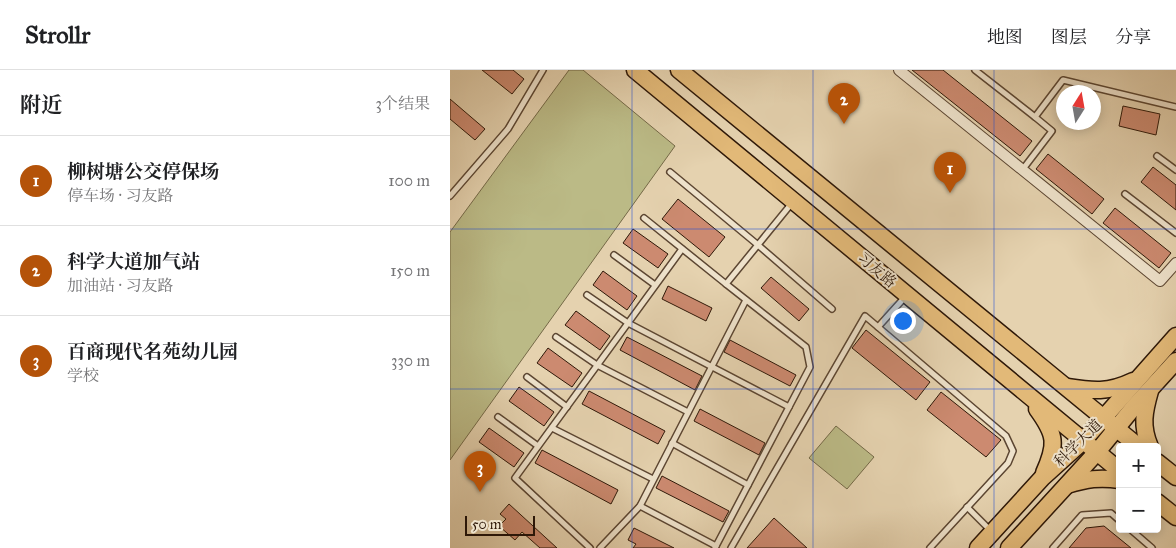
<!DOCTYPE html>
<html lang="zh">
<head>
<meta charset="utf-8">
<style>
  body { margin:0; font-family:"IM FELL Great Primer","Noto Serif SC",serif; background:#f6f6f6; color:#202124 }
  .controls { position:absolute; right:15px; bottom:15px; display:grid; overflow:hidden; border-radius:5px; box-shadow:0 2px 12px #0003 }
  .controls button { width:45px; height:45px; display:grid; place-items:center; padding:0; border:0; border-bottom:1px solid #e0e0e0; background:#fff; color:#202124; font:25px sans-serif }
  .compass { position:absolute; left:606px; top:15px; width:45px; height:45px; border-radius:50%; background:#fff; box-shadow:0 2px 12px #0003; rotate:11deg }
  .scale { position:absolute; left:15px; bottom:12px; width:70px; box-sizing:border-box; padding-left:5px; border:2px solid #2e1808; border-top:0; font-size:14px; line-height:18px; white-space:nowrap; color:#2e1808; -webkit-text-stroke:4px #eee2cb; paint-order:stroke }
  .you { position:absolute; left:452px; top:250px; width:18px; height:18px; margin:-12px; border:4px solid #fff; border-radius:50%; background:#1a73e8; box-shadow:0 0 0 8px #1a73e833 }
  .badge { display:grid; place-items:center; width:32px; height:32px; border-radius:50%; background:#b45309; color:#fff; font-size:16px; font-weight:700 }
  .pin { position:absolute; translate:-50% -41px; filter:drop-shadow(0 1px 2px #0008) }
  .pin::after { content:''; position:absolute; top:26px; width:18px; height:15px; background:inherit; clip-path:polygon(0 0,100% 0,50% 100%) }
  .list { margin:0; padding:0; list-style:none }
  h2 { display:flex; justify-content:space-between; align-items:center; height:65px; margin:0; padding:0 20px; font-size:21px }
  h2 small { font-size:16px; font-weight:400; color:#757577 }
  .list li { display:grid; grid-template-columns:32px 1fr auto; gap:15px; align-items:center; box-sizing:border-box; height:90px; padding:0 20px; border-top:1px solid #e0e0e0 }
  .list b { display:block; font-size:19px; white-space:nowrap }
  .list p { margin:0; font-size:16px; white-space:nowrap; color:#757577 }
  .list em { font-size:16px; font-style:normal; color:#757577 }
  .map { position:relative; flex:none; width:726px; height:478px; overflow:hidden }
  header { display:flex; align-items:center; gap:30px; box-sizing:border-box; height:70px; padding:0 25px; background:#fff; border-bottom:1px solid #e0e0e0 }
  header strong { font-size:24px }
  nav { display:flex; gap:28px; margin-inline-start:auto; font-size:18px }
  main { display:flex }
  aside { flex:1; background:#fff }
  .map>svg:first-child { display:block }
  .green { fill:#bbba86; stroke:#746947 }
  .building { fill:#cc8a70; stroke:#2e1808 }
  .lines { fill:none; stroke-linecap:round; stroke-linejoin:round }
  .service-casing { stroke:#5c4632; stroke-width:8 }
  .minor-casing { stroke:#5c4632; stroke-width:12 }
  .primary-casing { stroke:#2e1808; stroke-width:19 }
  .service { stroke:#eee2cb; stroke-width:5 }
  .minor { stroke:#eee2cb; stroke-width:10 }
  .primary { stroke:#e2b978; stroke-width:16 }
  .grid { fill:none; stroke:#1d4ed8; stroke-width:1; stroke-opacity:0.55 }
  .labels { text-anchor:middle; stroke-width:4; stroke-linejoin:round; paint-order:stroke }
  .street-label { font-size:15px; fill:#2e1808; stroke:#eee2cb }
</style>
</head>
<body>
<header>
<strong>Strollr</strong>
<nav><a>地图</a><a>图层</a><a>分享</a></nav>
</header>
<main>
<aside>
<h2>附近<small>3个结果</small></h2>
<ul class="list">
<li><span class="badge">1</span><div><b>柳树塘公交停保场</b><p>停车场 · 习友路</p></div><em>100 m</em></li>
<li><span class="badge">2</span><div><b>科学大道加气站</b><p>加油站 · 习友路</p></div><em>150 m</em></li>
<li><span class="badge">3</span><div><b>百商现代名苑幼儿园</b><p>学校</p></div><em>330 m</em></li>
</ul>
</aside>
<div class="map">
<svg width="726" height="478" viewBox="0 0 726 478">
  <rect width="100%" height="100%" fill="#e5d2af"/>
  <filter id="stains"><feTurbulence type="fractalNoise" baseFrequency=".004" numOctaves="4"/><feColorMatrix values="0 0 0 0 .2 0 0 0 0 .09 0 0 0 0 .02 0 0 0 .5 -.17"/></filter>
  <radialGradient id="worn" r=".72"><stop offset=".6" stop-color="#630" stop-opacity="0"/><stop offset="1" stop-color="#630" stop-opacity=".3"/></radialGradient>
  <g class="green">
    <polygon points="119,0 133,0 225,76 0,390 0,162"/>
    <polygon points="386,356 424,387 397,419 359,388"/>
  </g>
  <g class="building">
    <polygon points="32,0 63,0 74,9 62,24"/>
    <polygon points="462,0 493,0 582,71 570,86"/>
    <polygon points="0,29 35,59 25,70 0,49"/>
    <polygon points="673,36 710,44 706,65 669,56"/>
    <polygon points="598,84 654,129 642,144 586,99"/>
    <polygon points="703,97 726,115 726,140 691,112"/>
    <polygon points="228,129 275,167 259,187 212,149"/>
    <polygon points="665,138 721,183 709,198 653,153"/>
    <polygon points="183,159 218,184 208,198 173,173"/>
    <polygon points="153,201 187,226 177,240 143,215"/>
    <polygon points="321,207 359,239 349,251 311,218"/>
    <polygon points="218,216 262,238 256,251 212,229"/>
    <polygon points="126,241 160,266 150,280 115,255"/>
    <polygon points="416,260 480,312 466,330 402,278"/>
    <polygon points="177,267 252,306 245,320 170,280"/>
    <polygon points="280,270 346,305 340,316 274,282"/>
    <polygon points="98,278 132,303 122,317 87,293"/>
    <polygon points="69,317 104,342 94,356 59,331"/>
    <polygon points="139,321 215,361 208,374 132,334"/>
    <polygon points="491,322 551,370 536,387 477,340"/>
    <polygon points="250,339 315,373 309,385 244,351"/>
    <polygon points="39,358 74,383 64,397 29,372"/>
    <polygon points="92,380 168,420 161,434 85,393"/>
    <polygon points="212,406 279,441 273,452 206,418"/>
    <polygon points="59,434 107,478 90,478 72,462 65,470 49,456 56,449 50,444"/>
    <polygon points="324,448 357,478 297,478"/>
    <polygon points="654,456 681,478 619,478 636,458"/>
    <polygon points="184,458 224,478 183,478 186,474 178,470"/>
  </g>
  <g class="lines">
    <defs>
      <g id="service">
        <polyline points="525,0 585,47 613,10 726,37"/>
        <polyline points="707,86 726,100"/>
        <polyline points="573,99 602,61 585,47"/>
        <polyline points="220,102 308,175 382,239"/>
        <polyline points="675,124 726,163"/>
        <polyline points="0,126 58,59 93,0"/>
        <polyline points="194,148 276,214 342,133"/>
        <polyline points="164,185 205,215"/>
        <polyline points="137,225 178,253 339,337"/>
        <polyline points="455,227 428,257 556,366 563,381 558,393 480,478"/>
        <polyline points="106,267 147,295 238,342"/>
        <polyline points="77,307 117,337"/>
        <polyline points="48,347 88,376"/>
        <polyline points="102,358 203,409"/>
        <polyline points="222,373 298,415"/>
        <polyline points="190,436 266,476"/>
        <polyline points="517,437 540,460"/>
        <polyline points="680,459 702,478"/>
        <polyline points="140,478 65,408 232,179"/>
        <polyline points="150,478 190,436 296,230"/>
        <polyline points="265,478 360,297 356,277 276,214"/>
        <polyline points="281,478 415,246 428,257"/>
        <polyline points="603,478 632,445 661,443 670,451"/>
      </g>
      <polyline id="minor" points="449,0 710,211 726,193"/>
      <g id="primary">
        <polyline points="185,0 670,401"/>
        <polyline points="229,0 689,377"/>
        <path d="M617,317C643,321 658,323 683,311"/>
        <path d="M700,321C694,342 691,356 700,377"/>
        <path d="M587,339C606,365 607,374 594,403"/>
        <polyline points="707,392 726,407"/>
        <path d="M617,415C637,409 649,407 670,410"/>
        <polyline points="707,432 726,447"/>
        <polyline points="528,478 592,408 633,371 726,266"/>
        <polyline points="559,478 647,382 683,338 726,291"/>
      </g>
    </defs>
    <use href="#service" class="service-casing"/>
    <use href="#minor" class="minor-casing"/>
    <use href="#primary" class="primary-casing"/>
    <use href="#service" class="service"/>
    <use href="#minor" class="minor"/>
    <use href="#primary" class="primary"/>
  </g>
  <path class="grid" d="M182,0V478M363,0V478M544,0V478M0,159H726M0,319H726"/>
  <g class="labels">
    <g class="street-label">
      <text transform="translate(427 200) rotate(40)" y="5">习友路</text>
      <text transform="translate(628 373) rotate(-45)" y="5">科学大道</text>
    </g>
  </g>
  <rect width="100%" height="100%" filter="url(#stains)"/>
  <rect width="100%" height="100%" fill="url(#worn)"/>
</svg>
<div class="controls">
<button>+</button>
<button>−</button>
</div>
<svg class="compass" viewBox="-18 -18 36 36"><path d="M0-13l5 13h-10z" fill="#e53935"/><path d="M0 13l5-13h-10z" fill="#757577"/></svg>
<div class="scale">50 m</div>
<div class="you"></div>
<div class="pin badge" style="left:500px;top:123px">1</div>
<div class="pin badge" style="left:394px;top:54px">2</div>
<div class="pin badge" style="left:30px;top:422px">3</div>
</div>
</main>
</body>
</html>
